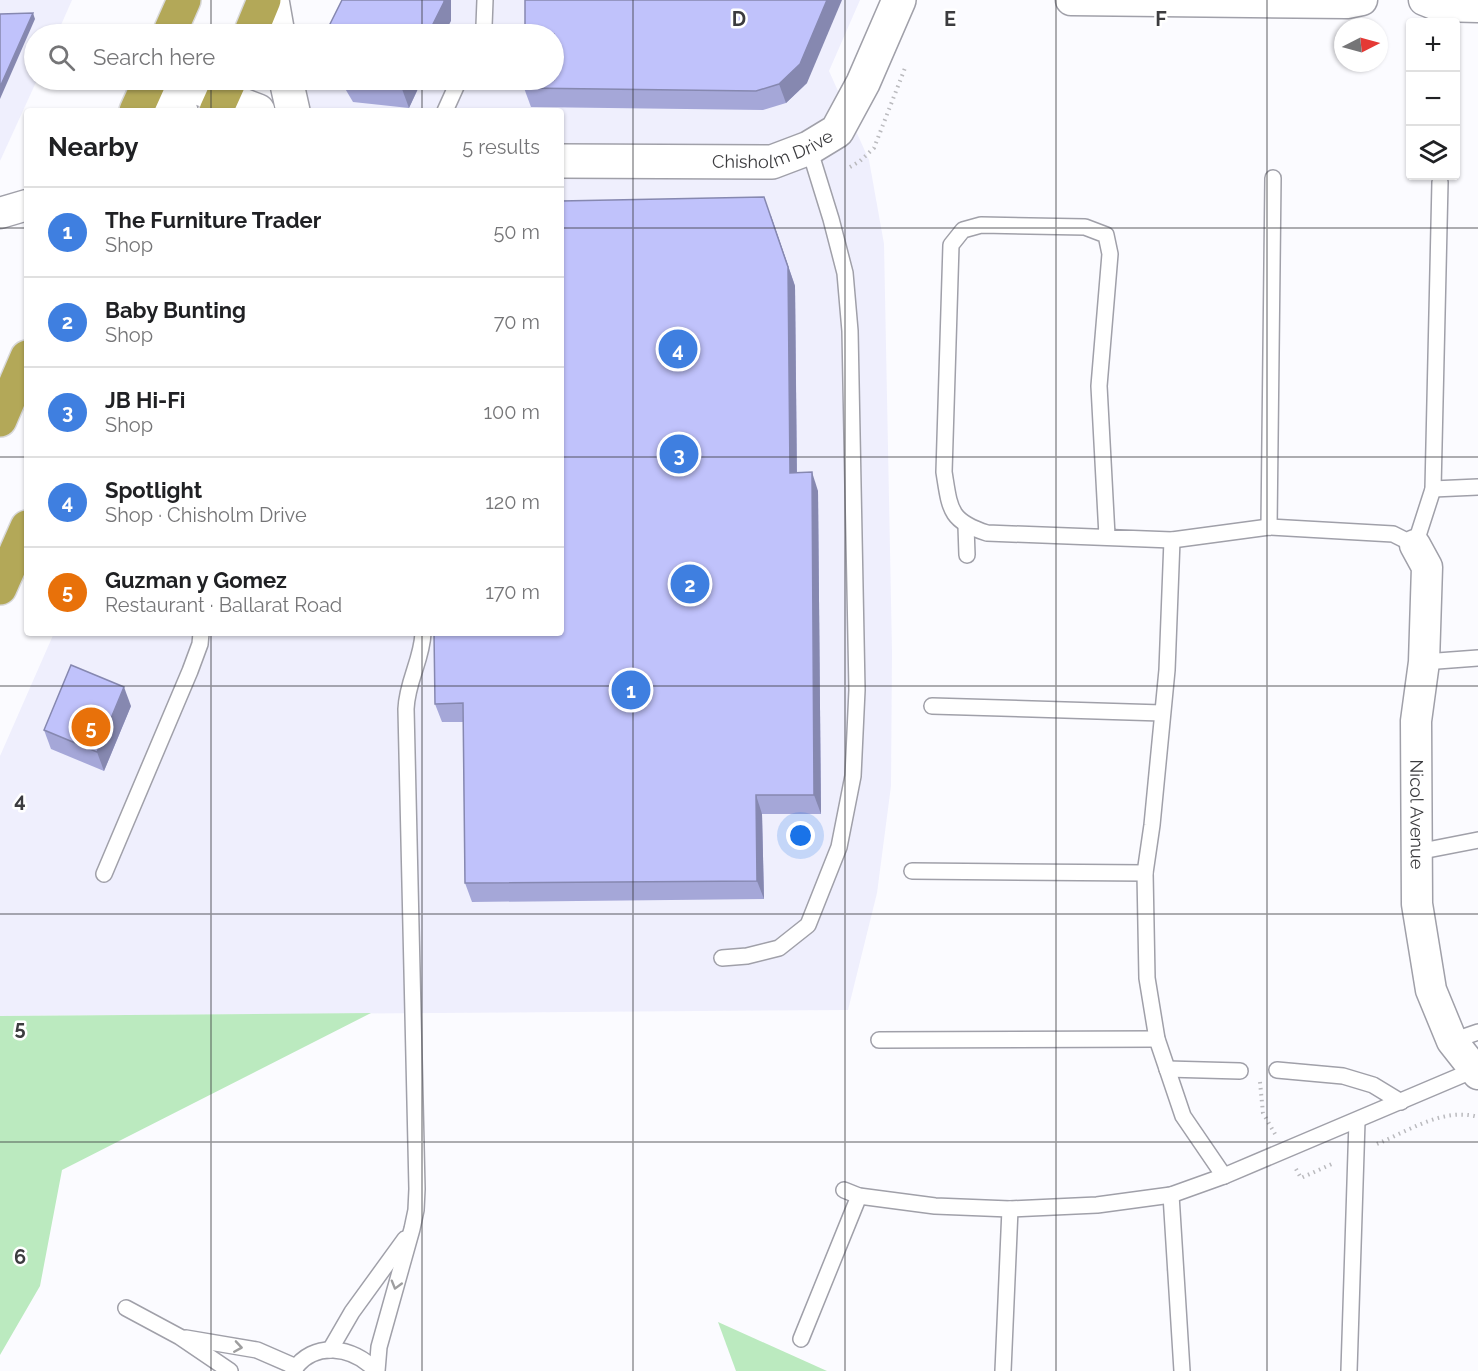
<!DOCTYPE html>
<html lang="en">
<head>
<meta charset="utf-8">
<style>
  body { margin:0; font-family:Raleway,sans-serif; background:#f2f2f2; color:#202124 }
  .controls { position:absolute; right:18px; top:18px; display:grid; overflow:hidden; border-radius:6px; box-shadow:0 2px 4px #0004 }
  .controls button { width:54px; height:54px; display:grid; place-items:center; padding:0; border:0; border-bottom:2px solid #e0e0e0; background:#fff; color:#202124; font:30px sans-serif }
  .compass { position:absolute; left:1334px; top:18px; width:54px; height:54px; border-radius:50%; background:#fff; box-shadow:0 2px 4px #0004; rotate:84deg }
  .you { position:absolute; left:801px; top:836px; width:21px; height:21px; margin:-15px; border:4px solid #fff; border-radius:50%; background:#1a73e8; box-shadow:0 0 0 9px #1a73e833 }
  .badge { display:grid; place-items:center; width:39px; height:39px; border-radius:50%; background:#6f51cb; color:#fff; font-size:20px; font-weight:700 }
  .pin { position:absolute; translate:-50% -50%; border:3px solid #fff; box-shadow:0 2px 6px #0006 }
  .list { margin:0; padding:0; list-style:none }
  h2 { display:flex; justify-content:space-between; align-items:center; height:78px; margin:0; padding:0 24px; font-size:26px }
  h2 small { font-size:20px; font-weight:400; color:#757577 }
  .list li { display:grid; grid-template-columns:39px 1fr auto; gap:18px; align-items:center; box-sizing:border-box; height:90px; padding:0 24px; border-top:2px solid #e0e0e0 }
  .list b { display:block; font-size:22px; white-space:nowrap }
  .list p { margin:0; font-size:20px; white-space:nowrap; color:#757577 }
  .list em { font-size:20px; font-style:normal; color:#757577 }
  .icon { flex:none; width:33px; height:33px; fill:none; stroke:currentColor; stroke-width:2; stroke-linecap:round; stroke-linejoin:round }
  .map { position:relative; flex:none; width:1478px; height:1371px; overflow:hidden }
  .search { position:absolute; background:#fff; box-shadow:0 2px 4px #0004; left:24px; top:24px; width:540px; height:66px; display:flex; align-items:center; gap:15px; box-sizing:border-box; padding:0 21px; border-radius:33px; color:#757577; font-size:22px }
  .panel { position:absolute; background:#fff; box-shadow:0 2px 4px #0004; left:24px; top:108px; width:540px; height:528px; border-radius:6px }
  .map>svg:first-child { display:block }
  .built { fill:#efeffd }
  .green { fill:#bbeabf }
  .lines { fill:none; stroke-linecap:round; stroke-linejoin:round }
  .service-casing { stroke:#a0a0a9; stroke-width:18 }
  .minor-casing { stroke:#a0a0a9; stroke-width:33 }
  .tertiary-casing { stroke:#a0a0a9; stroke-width:36 }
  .trunk-casing { stroke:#d8d8d9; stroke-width:36 }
  .path { stroke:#bababe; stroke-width:4; stroke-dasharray:1.5 4.5; stroke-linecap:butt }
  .service { stroke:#fff; stroke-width:15 }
  .minor { stroke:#fff; stroke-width:30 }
  .tertiary { stroke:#fff; stroke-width:33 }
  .trunk { stroke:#b3a858; stroke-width:33 }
  .wall { fill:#a5a7d8 }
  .shaded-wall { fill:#8688b0 }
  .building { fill:#c0c2fb; stroke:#8688b0; stroke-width:1.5 }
  .oneway { stroke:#9e9e9f }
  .grid { fill:none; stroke:#3c3c3f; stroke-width:1.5; stroke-opacity:0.55 }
  .labels { text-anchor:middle; stroke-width:5; stroke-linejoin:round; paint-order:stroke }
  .street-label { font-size:18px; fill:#3c3c3f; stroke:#fff }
  .grid-label { font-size:20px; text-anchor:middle; font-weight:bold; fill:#3c3c3f; stroke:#fff; stroke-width:5; stroke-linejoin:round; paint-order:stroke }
</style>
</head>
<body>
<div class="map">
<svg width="1478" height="1371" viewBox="0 0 1478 1371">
  <rect width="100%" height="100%" fill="#fbfbff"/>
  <g class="built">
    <polygon points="0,0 72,0 57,34 34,34 34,80 37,80 0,161"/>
    <polygon points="343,0 860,0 829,71 869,160 884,244 892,652 891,786 877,893 848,1010 0,1016 0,756 54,633 561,633 561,111 290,111 305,80 554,80 554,34 326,34"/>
  </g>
  <g class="green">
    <polygon points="371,1013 62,1170 40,1286 0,1355 0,1016"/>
    <polygon points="718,1322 827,1371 736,1371"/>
  </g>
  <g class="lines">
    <defs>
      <g id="service">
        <polyline points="481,34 484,26 485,0"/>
        <polyline points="445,111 459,80"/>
        <polyline points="1433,489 1478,487"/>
        <polyline points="966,526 967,555"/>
        <polyline points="1269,527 1273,178"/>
        <path d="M1107,536L1099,386L1110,254L1106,235L1085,227L981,225L963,230L951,245L944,472C950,509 949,521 987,533L1172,540L1269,527L1393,534L1415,545L1433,489L1440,182"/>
        <polyline points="1172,540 1167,670 1152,825 1145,873 1147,978 1157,1039 1183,1116 1224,1176"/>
        <polyline points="1424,662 1478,658"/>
        <polyline points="932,706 1162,713"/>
        <polyline points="1417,852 1478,840"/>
        <polyline points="912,871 1145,873"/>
        <polyline points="104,874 190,671 200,644 201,633"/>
        <polyline points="722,958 747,956 779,948 808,925 839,847 853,776 857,690 850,331 845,273 831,219 809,148"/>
        <polyline points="879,1040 1157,1039"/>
        <polyline points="1452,1041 1478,1032"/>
        <polyline points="1167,1069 1240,1071"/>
        <polyline points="1277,1070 1343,1076 1373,1085 1401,1102"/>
        <polyline points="844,1190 859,1196 935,1206 1010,1209 1097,1205 1171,1195 1224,1176 1474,1070"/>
        <polyline points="1171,1195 1182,1371"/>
        <polyline points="126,1308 180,1337 230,1371"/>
        <polyline points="186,1338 257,1350 296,1367"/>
        <polyline points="801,1339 859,1196"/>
        <polyline points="330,1350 352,1312 405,1239"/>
        <path d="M293,1371C313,1340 353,1346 376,1371"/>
        <path d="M377,1371L379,1347L412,1229L416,1210L417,1189L406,709C407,681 422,660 423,633"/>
        <polyline points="1003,1371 1010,1209"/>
        <polyline points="1349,1371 1357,1121"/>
      </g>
      <g id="minor">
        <polyline points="1071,0 1347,3 1362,0"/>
        <polyline points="1424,0 1439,6 1478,7"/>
        <polyline points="0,213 27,205"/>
        <path id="s1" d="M1415,545L1427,567L1424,662L1416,721L1417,904L1431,990L1452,1041L1478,1074"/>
      </g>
      <g id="tertiary">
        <polyline points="272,0 278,34"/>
        <polyline points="178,80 258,111"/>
        <polyline points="286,80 293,111"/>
        <polyline points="143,96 181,111"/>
        <path id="s2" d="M561,161L772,162L809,148L837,131L863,83L899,0"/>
      </g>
      <g id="trunk">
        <polyline points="169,34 184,0"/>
        <polyline points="250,34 264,0"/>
        <polyline points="136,111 150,80"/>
        <polyline points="216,111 230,80"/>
        <polyline points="0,420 27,357"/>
        <polyline points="0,588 27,527"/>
      </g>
    </defs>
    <use href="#service" class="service-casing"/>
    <use href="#minor" class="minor-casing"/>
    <use href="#tertiary" class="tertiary-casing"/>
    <use href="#trunk" class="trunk-casing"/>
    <g class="path">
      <polyline points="850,167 860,161 874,148 905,68"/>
      <polyline points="1260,1082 1263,1113 1275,1134"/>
      <path d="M1377,1144C1408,1131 1444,1107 1478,1117"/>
      <polyline points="1296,1169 1301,1178 1334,1163"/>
    </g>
    <use href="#service" class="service"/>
    <use href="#minor" class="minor"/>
    <use href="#tertiary" class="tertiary"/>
    <use href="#trunk" class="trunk"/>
  </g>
  <g class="wall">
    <polygon points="340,80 422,80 409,108 353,102"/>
    <polygon points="807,83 786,103 763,110 531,107 524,88"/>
    <polygon points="771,216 795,286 797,473 818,491 821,814 762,814 764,899 472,902 465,883 463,722 442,722 435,704"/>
    <polygon points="131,706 104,771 51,749 44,730"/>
  </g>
  <g class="shaded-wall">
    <polygon points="444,0 451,0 451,21 444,34 428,34"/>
    <polygon points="827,0 842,0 807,83 786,103 779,84"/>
    <polygon points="33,13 35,19 0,99 0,87"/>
    <polygon points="406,80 422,80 409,108 402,89"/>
    <polygon points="771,216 795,286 797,492 790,473"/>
    <polygon points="812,472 818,491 821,814 814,795"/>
    <polygon points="124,687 131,706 104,771 97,752"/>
    <polygon points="756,795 762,814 764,899 757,881"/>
  </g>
  <g class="building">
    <polygon points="342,0 444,0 444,2 428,34 325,34"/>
    <polygon points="525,0 827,0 800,64 779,84 756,91 524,88 524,80 554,80 554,34 525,34"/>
    <polygon points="33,13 0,87 0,14"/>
    <polygon points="344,80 406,80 402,89 346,83"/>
    <polygon points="764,197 788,267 790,473 812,472 814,795 756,795 757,881 465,883 463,703 435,704 434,633 561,633 561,201"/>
    <polygon points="71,665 124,687 97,752 44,730"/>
  </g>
  <defs><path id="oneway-chevron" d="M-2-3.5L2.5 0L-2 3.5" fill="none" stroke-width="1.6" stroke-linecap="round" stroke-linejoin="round" transform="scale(1.5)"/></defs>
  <g class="oneway">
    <use href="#oneway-chevron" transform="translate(396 1285) rotate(106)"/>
    <use href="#oneway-chevron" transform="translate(238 1347) rotate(9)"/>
  </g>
  <path class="grid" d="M211,0V34M422,0V34M633,0V1371M845,0V1371M1056,0V1371M1267,0V1371M211,80V111M422,80V111M0,228H27M561,228H1478M0,457H27M561,457H1478M211,633V1371M422,633V1371M0,686H1478M0,914H1478M0,1142H1478"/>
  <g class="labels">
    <g class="street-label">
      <text dy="6" stroke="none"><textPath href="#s2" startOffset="214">Chisholm Drive</textPath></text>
      <text dy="6" stroke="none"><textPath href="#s1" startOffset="273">Nicol Avenue</textPath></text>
    </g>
  </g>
  <g class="grid-label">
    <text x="739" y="26">D</text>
    <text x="950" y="26">E</text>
    <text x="1161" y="26">F</text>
    <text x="20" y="807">4</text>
    <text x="20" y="1035">5</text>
    <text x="20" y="1264">6</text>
  </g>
</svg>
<div class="controls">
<button>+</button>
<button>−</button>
<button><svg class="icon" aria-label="layers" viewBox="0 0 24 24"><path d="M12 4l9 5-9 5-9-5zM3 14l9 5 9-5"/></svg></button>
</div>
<svg class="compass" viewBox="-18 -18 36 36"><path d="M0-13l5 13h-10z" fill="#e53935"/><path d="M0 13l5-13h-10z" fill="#757577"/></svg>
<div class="you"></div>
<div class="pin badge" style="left:631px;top:690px;background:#3f7fe0">1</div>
<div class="pin badge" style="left:690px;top:584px;background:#3f7fe0">2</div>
<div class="pin badge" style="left:679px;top:454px;background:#3f7fe0">3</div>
<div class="pin badge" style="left:678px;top:349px;background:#3f7fe0">4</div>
<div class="pin badge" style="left:91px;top:727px;background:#e8710a">5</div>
<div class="search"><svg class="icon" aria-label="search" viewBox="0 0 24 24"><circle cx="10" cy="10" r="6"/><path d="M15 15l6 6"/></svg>Search here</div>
<section class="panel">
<h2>Nearby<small>5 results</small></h2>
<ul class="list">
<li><span class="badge" style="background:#3f7fe0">1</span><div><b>The Furniture Trader</b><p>Shop</p></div><em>50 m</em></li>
<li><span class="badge" style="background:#3f7fe0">2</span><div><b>Baby Bunting</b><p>Shop</p></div><em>70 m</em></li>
<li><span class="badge" style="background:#3f7fe0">3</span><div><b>JB Hi-Fi</b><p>Shop</p></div><em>100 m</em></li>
<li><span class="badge" style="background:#3f7fe0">4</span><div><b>Spotlight</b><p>Shop · Chisholm Drive</p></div><em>120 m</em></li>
<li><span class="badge" style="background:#e8710a">5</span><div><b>Guzman y Gomez</b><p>Restaurant · Ballarat Road</p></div><em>170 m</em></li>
</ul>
</section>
</div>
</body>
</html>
